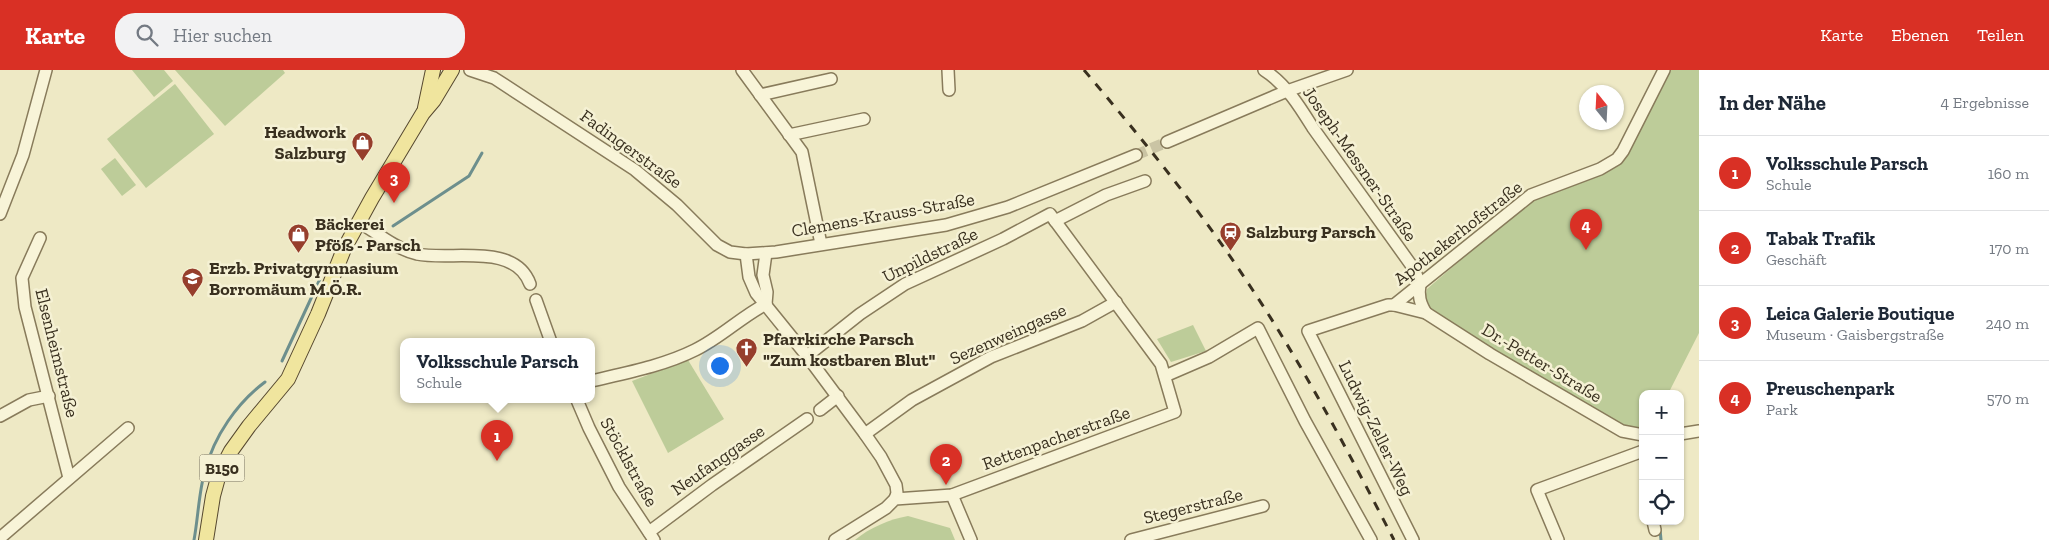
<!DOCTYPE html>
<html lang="de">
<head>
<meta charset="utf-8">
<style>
  body { margin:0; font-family:"Zilla Slab",serif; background:#f2f2f3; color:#1f2937 }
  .controls { position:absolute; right:15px; bottom:15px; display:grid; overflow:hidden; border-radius:10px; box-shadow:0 1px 4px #0004 }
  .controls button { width:45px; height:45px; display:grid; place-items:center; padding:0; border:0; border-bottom:1px solid #e0e1e3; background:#fff; color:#1f2937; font:25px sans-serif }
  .compass { position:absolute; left:1579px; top:15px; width:45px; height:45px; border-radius:50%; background:#fff; box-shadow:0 1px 4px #0004; rotate:342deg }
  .you { position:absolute; left:719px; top:295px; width:18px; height:18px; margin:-12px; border:4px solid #fff; border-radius:50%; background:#1a73e8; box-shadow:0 0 0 8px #1a73e833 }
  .badge { display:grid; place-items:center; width:32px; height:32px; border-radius:50%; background:#d93025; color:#fff; font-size:16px; font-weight:700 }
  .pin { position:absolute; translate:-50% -41px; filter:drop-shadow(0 1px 2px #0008) }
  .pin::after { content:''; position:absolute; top:26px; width:18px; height:15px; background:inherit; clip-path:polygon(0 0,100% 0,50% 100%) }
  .popup { position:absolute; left:400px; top:268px; width:195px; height:65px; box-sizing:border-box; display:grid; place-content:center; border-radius:10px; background:#fff; filter:drop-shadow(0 1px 4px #0005); font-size:16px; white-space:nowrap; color:#747a83 }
  .popup b { font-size:19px; color:#1f2937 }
  .popup::after { content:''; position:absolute; left:50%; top:100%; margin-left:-10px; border:10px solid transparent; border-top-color:#fff }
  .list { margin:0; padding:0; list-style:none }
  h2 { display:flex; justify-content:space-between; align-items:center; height:65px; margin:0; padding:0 20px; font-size:21px }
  h2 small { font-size:16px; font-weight:400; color:#747a83 }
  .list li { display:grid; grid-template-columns:32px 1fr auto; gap:15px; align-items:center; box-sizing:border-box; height:75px; padding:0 20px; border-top:1px solid #e0e1e3 }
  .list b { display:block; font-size:19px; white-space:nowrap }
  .list p { margin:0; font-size:16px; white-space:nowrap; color:#747a83 }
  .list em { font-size:16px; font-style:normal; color:#747a83 }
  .icon { flex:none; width:28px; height:28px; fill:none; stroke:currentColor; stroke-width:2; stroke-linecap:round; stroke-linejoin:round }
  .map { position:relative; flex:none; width:1699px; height:470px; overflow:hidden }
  header { display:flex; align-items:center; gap:30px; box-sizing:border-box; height:70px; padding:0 25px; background:#d93025; color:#fff }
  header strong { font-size:24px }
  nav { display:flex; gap:28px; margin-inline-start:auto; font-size:18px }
  .search { width:350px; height:45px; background:#f2f2f3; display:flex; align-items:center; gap:12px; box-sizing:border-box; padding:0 18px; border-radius:20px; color:#747a83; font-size:19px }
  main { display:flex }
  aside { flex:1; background:#fff }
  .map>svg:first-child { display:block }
  .green { fill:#bdcc99 }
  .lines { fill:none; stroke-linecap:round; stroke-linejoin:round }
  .stream { stroke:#6d8f8d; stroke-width:3 }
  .minor-tunnel { stroke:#cac4a4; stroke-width:11; stroke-dasharray:11 5.5; stroke-linecap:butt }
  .minor-casing { stroke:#887b5b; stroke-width:14 }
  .major-casing { stroke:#56482f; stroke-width:16 }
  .minor { stroke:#f8f4d8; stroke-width:11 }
  .major { stroke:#f0e59e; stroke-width:14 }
  .rail { stroke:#39301f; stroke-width:3; stroke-dasharray:9 9; stroke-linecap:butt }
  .labels { text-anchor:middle; stroke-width:5; stroke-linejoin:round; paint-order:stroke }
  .shield { fill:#f5f1d4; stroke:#716a55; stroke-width:1 }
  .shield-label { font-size:16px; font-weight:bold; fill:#39301f }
  .poi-label { font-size:18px; font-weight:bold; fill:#39301f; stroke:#f5f1d4; text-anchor:start }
  .street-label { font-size:18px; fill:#39301f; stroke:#f5f1d4 }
</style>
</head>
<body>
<header>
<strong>Karte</strong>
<div class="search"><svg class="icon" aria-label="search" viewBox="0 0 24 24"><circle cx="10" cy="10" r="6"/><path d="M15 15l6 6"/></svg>Hier suchen</div>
<nav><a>Karte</a><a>Ebenen</a><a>Teilen</a></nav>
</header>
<main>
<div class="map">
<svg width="1699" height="470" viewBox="0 0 1699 470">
  <rect width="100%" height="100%" fill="#eee9c5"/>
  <g class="green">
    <polygon points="132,0 164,0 173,11 154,27"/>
    <polygon points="175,0 283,0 285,3 225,56"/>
    <polygon points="1671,0 1699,0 1699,263 1668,324 1643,324 1643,371 1520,296 1432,246 1424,234 1427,219 1479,174 1505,145 1623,81"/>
    <polygon points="175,14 214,64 146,118 107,69"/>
    <polygon points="115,88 136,115 122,126 101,99"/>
    <polygon points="1193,255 1206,281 1171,292 1157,269"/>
    <polygon points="688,290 724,349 668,383 632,311"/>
    <path d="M908,446L950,458L955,470H855C869,458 890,449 908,446Z"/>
  </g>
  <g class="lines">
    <g class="stream">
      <polyline points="393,156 469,106 482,83"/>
      <polyline points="282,291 320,209"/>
      <polyline points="1660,459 1661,470"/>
      <path d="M194,470C198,449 199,420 205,401C214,366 237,333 265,312"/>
    </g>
    <polyline class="minor-tunnel" points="1136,85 1167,72"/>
    <defs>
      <g id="minor">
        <polyline points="470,0 494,8 635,100 677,135 717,175 730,182 746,184 776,182 946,155 1008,137 1136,85"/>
        <polyline points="742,0 802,82 821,174"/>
        <polyline points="948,0 949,20"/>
        <path d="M1264,0C1286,14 1300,37 1313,58L1414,199L1420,214"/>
        <polyline points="760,25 831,9"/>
        <polyline points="789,65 864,49"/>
        <polyline points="1167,72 1287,21 1347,0"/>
        <polyline points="0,144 23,85 46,0"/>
        <polyline points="1055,151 1106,125 1145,111"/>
        <path d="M359,152C377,163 396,179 417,184C451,191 515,172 530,214"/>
        <polyline points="40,168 22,208 25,237 69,408"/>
        <polyline points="746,184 749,207 756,223 807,286 865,364 881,387 896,415 897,423 895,429"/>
        <path d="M1420,214C1418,226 1420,233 1426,243"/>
        <polyline points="536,230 551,272"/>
        <polyline points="766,234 767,222 763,205 766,183"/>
        <polyline points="1394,235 1531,125 1600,99 1617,89 1623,81 1664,0"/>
        <polyline points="807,286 860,244 905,214 1003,169 1050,144 1161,294 1175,342 952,425 895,429 886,438 835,470"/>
        <polyline points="1165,306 1209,287 1258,258 1305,351 1371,470"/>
        <path d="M591,311C625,303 663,296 695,280C720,268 741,247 766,234"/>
        <polyline points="577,330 589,358 619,417 654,470"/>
        <polyline points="820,340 838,326"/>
        <polyline points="0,346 29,330 49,326"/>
        <polyline points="865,364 912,330 991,287 1082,251 1116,232"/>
        <polyline points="1680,364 1699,361"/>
        <polyline points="952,425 971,470"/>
        <polyline points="1653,451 1655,460"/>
        <polyline points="649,462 712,415 807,349"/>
        <polyline points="0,468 128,358"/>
        <polyline points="1131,470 1263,436"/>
        <polyline points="1413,470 1308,261 1388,235 1394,235 1426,243 1490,284 1622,361 1643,365"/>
        <polyline points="1558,470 1537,420 1643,381"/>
      </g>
      <g id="major">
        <polyline points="425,38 433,0"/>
        <polyline points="206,470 213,426 219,404 231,381 249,356 288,309 318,244 344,179 372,128 423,43 434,30 452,0"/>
      </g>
    </defs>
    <use href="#minor" class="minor-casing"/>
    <use href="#major" class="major-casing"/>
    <use href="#minor" class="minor"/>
    <use href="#major" class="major"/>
    <path class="rail" d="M1084,0C1143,70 1202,142 1252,219C1305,299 1350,385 1394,470"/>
  </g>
  <defs>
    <symbol id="shop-pin" viewBox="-11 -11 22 30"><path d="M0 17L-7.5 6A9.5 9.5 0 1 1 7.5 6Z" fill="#963e2c" stroke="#f5f1d4"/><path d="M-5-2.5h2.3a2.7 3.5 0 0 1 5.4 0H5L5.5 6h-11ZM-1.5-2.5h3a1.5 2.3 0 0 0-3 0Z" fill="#fff"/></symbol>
    <symbol id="station-pin" viewBox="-11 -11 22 30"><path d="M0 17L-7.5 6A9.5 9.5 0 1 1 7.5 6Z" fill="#963e2c" stroke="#f5f1d4"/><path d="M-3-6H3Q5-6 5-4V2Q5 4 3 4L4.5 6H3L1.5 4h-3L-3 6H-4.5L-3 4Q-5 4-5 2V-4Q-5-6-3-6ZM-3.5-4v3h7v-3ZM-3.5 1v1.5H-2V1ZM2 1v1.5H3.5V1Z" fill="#fff"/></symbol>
    <symbol id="school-pin" viewBox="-11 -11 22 30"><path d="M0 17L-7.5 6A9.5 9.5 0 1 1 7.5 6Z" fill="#963e2c" stroke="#f5f1d4"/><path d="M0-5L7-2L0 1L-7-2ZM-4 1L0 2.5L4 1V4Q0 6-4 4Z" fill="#fff"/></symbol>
    <symbol id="church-pin" viewBox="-11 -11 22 30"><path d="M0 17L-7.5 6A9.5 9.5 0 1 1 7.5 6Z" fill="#963e2c" stroke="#f5f1d4"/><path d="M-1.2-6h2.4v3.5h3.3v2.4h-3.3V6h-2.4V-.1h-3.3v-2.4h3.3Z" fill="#fff"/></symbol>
  </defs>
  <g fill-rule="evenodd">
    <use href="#shop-pin" x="350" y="60" width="25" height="34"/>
    <use href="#station-pin" x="1218" y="150" width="25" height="34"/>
    <use href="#shop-pin" x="286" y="152" width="25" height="34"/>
    <use href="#school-pin" x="180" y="196" width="25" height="34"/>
    <use href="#church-pin" x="734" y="266" width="25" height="34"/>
  </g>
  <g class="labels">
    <rect class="shield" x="199.5" y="384.5" width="45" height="27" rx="4"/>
    <g class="shield-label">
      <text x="222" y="404">B150</text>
    </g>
    <g class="poi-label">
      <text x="346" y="68" text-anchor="end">Headwork<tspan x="346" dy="21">Salzburg</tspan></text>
      <text x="315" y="160">Bäckerei<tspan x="315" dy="21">Pföß - Parsch</tspan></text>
      <text x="1246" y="168">Salzburg Parsch</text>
      <text x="209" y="204">Erzb. Privatgymnasium<tspan x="209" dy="21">Borromäum M.Ö.R.</tspan></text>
      <text x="763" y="275">Pfarrkirche Parsch<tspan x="763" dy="21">"Zum kostbaren Blut"</tspan></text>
    </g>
    <g class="street-label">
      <text transform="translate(631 79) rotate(36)" y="6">Fadingerstraße</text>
      <text transform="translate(1360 94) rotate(55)" y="6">Joseph-Messner-Straße</text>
      <text transform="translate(883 145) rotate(-10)" y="6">Clemens-Krauss-Straße</text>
      <text transform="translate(1458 163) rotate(-38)" y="6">Apothekerhofstraße</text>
      <text transform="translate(930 185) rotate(-26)" y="6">Unpildstraße</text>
      <text transform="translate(1008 264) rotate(-24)" y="6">Sezenweingasse</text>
      <text transform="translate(57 283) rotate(76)" y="6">Elsenheimstraße</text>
      <text transform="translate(1542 293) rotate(31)" y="6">Dr.-Petter-Straße</text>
      <text transform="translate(1376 358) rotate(64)" y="6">Ludwig-Zeller-Weg</text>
      <text transform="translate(1056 368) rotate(-20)" y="6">Rettenpacherstraße</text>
      <text transform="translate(718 390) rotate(-35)" y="6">Neufanggasse</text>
      <text transform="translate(629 392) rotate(61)" y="6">Stöcklstraße</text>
      <text transform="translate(1193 436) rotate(-14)" y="6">Stegerstraße</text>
    </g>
  </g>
</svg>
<div class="controls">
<button>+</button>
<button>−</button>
<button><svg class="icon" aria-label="locate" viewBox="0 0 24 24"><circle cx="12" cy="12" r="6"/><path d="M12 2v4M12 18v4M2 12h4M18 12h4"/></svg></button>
</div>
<svg class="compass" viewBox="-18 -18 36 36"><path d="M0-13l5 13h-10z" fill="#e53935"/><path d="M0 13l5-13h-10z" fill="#747a83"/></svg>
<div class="you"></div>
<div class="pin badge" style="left:497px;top:391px">1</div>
<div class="popup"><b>Volksschule Parsch</b>Schule</div>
<div class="pin badge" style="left:946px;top:415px">2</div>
<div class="pin badge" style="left:394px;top:133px">3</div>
<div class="pin badge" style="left:1586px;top:180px">4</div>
</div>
<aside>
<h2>In der Nähe<small>4 Ergebnisse</small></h2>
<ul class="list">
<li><span class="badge">1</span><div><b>Volksschule Parsch</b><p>Schule</p></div><em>160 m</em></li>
<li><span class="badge">2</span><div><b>Tabak Trafik</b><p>Geschäft</p></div><em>170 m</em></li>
<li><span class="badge">3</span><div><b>Leica Galerie Boutique</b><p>Museum · Gaisbergstraße</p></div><em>240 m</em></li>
<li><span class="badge">4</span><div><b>Preuschenpark</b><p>Park</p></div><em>570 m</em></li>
</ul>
</aside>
</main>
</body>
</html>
